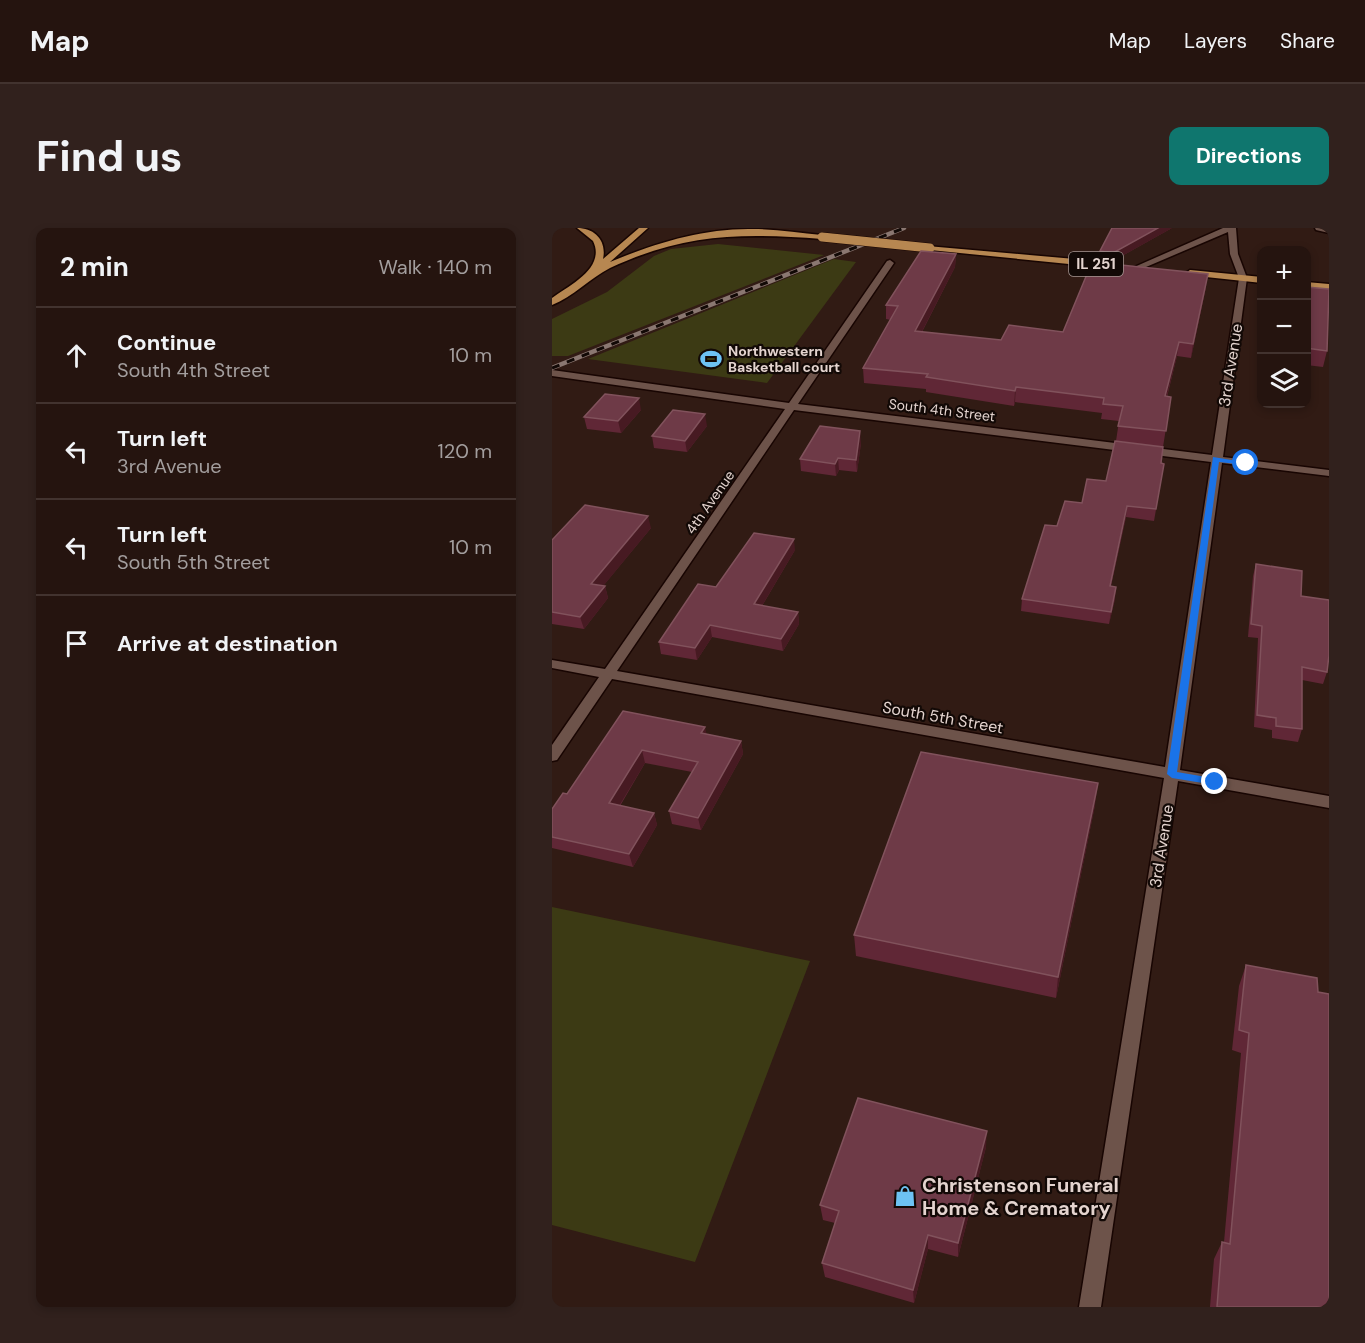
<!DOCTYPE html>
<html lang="en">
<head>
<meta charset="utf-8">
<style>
  body { margin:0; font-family:"DM Sans",sans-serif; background:#31211d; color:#f1f3f6 }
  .controls { position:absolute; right:18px; top:18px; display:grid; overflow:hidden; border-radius:12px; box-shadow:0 3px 9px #0003 }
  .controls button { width:54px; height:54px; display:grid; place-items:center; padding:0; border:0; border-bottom:2px solid #42332f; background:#25140f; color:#f1f3f6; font:30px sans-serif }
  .stop { position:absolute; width:18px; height:18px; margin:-14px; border:4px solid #1a73e8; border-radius:50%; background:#fff }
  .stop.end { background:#1a73e8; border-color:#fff; box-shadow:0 2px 6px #0008 }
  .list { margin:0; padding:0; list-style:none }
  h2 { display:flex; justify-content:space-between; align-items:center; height:78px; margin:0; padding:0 24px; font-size:26px }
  h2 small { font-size:20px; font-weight:400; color:#a39e9e }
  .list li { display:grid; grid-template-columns:39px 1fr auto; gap:18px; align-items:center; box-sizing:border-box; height:96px; padding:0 24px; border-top:2px solid #42332f }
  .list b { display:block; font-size:22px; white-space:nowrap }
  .list p { margin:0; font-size:20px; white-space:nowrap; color:#a39e9e }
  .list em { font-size:20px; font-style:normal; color:#a39e9e }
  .icon { flex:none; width:33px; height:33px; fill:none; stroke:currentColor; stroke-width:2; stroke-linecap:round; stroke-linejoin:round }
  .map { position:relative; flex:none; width:777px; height:1079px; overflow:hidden; border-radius:12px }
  header { display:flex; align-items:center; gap:36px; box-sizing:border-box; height:84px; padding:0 30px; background:#25140f; border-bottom:2px solid #42332f }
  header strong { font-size:28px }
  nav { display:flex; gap:33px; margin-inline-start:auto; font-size:21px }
  .intro { display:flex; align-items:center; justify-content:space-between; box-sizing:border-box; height:144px; padding:0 36px }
  h1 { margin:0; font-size:42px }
  .button { padding:15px 27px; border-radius:12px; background:#0f766e; color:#fff; font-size:21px; font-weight:700 }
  main { display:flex; gap:36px; padding:0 36px }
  aside { flex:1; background:#25140f; border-radius:12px; box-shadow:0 3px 9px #0003 }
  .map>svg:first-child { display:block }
  .green { fill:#3c3a14 }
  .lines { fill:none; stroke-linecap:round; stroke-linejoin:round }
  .minor-casing { stroke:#180502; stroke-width:3 }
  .major-casing { stroke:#180502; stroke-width:3 }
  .minor { fill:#6d534a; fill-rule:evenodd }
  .major { fill:#b78751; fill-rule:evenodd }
  .rail-casing { stroke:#8a7771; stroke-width:4.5 }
  .rail { stroke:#120906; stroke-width:3; stroke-dasharray:8; stroke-linecap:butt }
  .major-bridge-casing { stroke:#180502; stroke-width:10; stroke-linecap:butt }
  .major-bridge { stroke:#b78751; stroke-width:9 }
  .wall { fill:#602736 }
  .shaded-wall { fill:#471a22 }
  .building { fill:#6e3a47; stroke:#81525c; stroke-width:1.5 }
  .route { fill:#1a73e8 }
  .labels { text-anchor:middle; stroke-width:4.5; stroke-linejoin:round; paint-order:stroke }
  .far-poi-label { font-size:14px; font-weight:bold; fill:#e4d4cf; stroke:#120906; text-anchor:start }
  .far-street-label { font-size:14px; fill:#e4d4cf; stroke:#120906 }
  .shield { fill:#120906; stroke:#a59793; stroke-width:1.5 }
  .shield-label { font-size:15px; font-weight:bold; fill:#e4d4cf }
  .street-label { font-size:16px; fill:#e4d4cf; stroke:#120906 }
  .near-poi-label { font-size:20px; font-weight:bold; fill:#e4d4cf; stroke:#120906; text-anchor:start }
</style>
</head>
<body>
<header>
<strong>Map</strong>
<nav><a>Map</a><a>Layers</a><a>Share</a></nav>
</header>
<div class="intro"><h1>Find us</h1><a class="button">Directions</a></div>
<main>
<aside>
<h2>2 min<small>Walk · 140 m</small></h2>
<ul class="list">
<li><svg class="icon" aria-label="ahead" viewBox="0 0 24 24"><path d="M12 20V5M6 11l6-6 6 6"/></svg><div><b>Continue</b><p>South 4th Street</p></div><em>10 m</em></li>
<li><svg class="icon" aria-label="left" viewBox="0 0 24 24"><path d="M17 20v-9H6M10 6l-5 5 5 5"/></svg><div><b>Turn left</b><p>3rd Avenue</p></div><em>120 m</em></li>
<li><svg class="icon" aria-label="left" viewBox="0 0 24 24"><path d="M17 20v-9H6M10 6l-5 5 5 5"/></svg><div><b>Turn left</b><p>South 5th Street</p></div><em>10 m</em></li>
<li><svg class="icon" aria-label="arrive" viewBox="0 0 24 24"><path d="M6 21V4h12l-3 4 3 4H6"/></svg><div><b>Arrive at destination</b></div></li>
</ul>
</aside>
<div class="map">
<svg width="777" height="1079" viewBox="0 0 777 1079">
  <rect width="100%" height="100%" fill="#311b14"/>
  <g class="green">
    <polygon points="166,16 272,27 16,128 0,128 0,91 55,64 102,28 119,21"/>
    <polygon points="282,31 304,34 215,155 36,131"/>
    <polygon points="0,679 258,733 143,1034 0,997"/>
  </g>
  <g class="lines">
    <defs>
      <g id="minor">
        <path d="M671,0H684L686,26L695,50L671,229L777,242V248L670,235L628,542L777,568V580L626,553L549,1079H527L612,550L60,451L5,532L0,533V517L47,449L0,440V432L53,441L233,181L0,148V142L237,175L335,33L338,32L342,35L246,176L660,227L687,50L678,26L676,4L587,42L580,40ZM242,182L659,234L613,539L65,443Z"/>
        <polygon points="763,0 777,0 777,5 764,2"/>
      </g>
      <g id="major">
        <path d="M25,0C43,0 55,13 51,31L87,0H96L58,34C103,15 152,0 201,1C224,1 247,5 270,7L274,9L270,11C190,5 133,5 58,40C38,50 21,69 0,77V70C18,57 54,40 41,13Z"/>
        <polygon points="375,18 557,34 561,37 557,40 378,22 375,22"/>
        <polygon points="638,42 710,49 710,55 635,47 634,45"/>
        <polygon points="754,54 777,56 777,62 754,60"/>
      </g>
    </defs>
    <use href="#minor" class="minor-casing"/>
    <use href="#major" class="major-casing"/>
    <use href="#minor" class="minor"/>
    <use href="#major" class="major"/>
    <defs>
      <polyline id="rail" points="0,140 352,0"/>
    </defs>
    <use href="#rail" class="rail-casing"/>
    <use href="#rail" class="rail"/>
    <defs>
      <polyline id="major-bridge" points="270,9 378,20"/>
    </defs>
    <use href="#major-bridge" class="major-bridge-casing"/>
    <use href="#major-bridge" class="major-bridge"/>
  </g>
  <g class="wall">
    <polygon points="620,0 561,33 547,32 548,23"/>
    <polygon points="404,26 403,39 370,104 449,112 511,104 654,59 639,130 625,128 615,169 619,169 611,219 564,213 567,193 549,191 550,185 463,174 462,178 374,164 374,161 312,155 311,140 339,92 334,91 334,77"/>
    <polygon points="754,59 775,123 771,139 754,137"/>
    <polygon points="710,110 710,132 707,131"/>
    <polygon points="89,182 69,205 35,201 32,189"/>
    <polygon points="155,198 135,224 102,220 100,208"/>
    <polygon points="309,215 305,244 287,242 284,248 249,243 248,231"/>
    <polygon points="609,235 612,236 602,293 574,289 559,358 563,371 557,396 469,383 470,371 505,298 530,275 554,253"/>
    <polygon points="99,300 51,358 53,358 56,370 32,401 0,396 0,312"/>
    <polygon points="243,322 210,378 246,384 247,396 231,423 160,409 145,432 109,426 107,414 164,359"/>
    <polygon points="704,336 749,368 775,444 771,456 750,452 750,501 746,514 720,510 720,502 702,499 706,410 696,409 701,348"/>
    <polygon points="71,483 155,507 189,513 191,526 149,602 120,596 117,583 140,544 93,535 68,578 102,585 105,597 81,639 0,620 0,581 15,566"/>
    <polygon points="543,577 504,770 304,728 302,707"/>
    <polygon points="694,737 777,1079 658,1079 662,1031 670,1014 672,1014 689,825 680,822 687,758"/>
    <polygon points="434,919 406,1029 376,1021 362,1075 273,1049 270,1035 283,995 271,992 268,977"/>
  </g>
  <g class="shaded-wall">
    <polygon points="606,0 620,0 561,33 561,25"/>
    <polygon points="404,26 403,39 363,117 363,103"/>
    <polygon points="656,46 654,59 639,130 641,116"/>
    <polygon points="627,114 625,128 611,183 613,168"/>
    <polygon points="464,159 463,174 462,178 463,163"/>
    <polygon points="87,170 89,182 69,205 66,193"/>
    <polygon points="153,186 155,198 135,224 133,213"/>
    <polygon points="308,203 309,215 305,244 304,232"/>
    <polygon points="286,230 287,242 284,248 283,236"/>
    <polygon points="575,278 574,289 556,370 558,358"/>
    <polygon points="96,288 99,300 43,368 39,356"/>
    <polygon points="242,311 243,322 204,388 202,376"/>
    <polygon points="53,358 56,370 32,401 28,389"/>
    <polygon points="564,359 563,371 557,396 559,384"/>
    <polygon points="246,384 247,396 231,423 229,411"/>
    <polygon points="158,397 160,409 145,432 143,420"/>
    <polygon points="153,499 156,512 149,505"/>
    <polygon points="189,513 191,526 149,602 146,590"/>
    <polygon points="90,522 93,535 61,588 57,575"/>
    <polygon points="546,555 543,577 504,770 506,749"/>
    <polygon points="102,585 105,597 81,639 77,626"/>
    <polygon points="435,903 434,919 406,1029 406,1015"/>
    <polygon points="376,1007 376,1021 362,1075 361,1062"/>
  </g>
  <g class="building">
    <polygon points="560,0 606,0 561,25 548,23"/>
    <polygon points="369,23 404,26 363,103 449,112 457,97 511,104 540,34 656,46 641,116 627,114 613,168 619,169 614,203 566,198 571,178 551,176 552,170 464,159 463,163 374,149 376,146 311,140 346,78 334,77"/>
    <polygon points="754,59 777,61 775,123 754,120"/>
    <polygon points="53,166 87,170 66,193 32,189"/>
    <polygon points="121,182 153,186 133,213 100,208"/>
    <polygon points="268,198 308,203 304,232 286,230 283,236 248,231"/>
    <polygon points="563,213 611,219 609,235 612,236 604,281 575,278 558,358 564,359 559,384 470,371 493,297 505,298 513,273 530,275 535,251 554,253"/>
    <polygon points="33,277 96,288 39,356 53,358 28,389 0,384 0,312"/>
    <polygon points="202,305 242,311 202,376 246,384 229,411 158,397 143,420 107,414 146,356 164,359"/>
    <polygon points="704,336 750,343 749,368 777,372 777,427 775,444 750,439 750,501 724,498 724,490 705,487 710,398 699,396"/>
    <polygon points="71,483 153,499 149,505 189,513 146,590 117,583 146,534 90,522 57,575 102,585 77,626 0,609 0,581 11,565 15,566"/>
    <polygon points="369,524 546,555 506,749 302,707"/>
    <polygon points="694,737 765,750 766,764 777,766 777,1079 665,1079 670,1014 678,1016 697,805 687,802"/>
    <polygon points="306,870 435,903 406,1015 376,1007 361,1062 270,1035 287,983 268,977"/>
  </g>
  <polygon class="route" points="661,229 698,235 694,237 667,234 625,544 666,551 666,556 663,557 620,550 615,546"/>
  <defs>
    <symbol id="stadium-bare" viewBox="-9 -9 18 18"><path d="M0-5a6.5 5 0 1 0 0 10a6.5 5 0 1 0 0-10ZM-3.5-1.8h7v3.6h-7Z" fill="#6dc2f3" stroke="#120906" stroke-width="2.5" paint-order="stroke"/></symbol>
    <symbol id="shop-bare" viewBox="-9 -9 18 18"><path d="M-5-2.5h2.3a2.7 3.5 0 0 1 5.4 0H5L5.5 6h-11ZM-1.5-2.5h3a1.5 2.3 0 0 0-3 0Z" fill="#6dc2f3" stroke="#120906" stroke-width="2.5" paint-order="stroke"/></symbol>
  </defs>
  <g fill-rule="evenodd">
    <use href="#stadium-bare" x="144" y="116" width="30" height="30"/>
    <use href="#shop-bare" x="338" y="953" width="30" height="30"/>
  </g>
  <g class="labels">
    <g class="far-poi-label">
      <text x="176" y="128">Northwestern<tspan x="176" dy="16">Basketball court</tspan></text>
    </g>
    <g class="far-street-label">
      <text transform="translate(390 182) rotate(7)" y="5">South 4th Street</text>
      <text transform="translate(158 274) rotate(-55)" y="5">4th Avenue</text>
    </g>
    <rect class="shield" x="517" y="24" width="54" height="24" rx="4.5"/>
    <g class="shield-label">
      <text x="544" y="41">IL 251</text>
    </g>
    <g class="street-label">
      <text transform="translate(678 137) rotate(-81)" y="6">3rd Avenue</text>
      <text transform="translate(391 489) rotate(10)" y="6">South 5th Street</text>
      <text transform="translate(609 618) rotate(-81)" y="6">3rd Avenue</text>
    </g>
    <g class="near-poi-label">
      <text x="370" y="964">Christenson Funeral<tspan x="370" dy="23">Home &amp; Crematory</tspan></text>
    </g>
  </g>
</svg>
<div class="controls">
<button>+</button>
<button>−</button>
<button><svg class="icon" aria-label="layers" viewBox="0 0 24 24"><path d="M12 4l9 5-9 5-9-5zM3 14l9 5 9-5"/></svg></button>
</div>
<div class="stop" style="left:694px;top:235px"></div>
<div class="stop end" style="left:663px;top:554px"></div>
</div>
</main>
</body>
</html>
